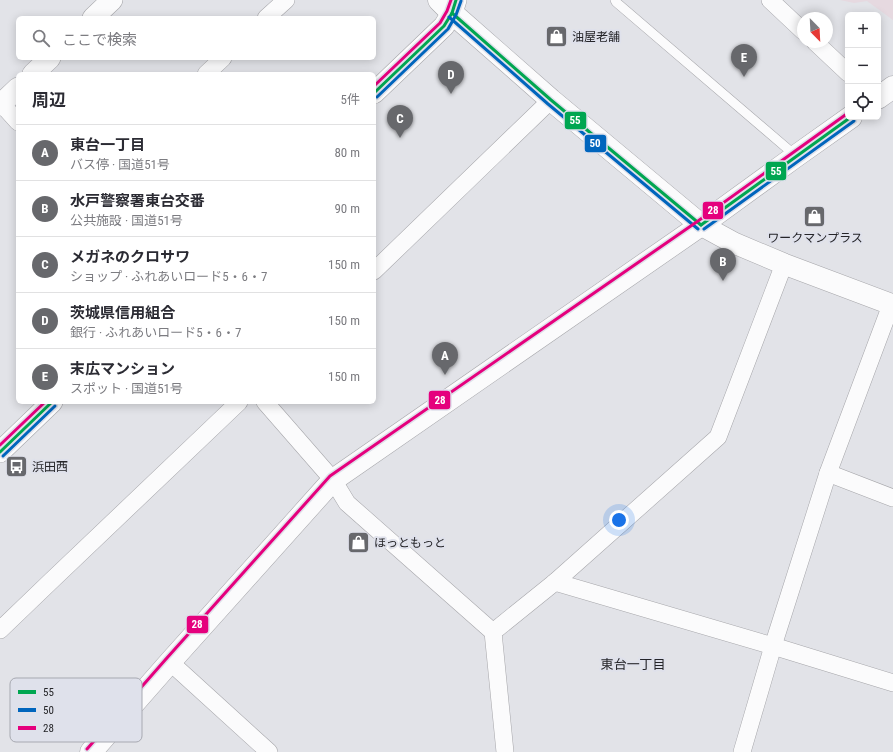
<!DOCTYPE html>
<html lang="ja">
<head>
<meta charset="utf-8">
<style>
  body { margin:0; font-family:"Roboto Condensed","Noto Sans JP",sans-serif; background:#f2f2f3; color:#2b2b33 }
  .controls { position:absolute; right:12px; top:12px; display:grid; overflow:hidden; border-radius:6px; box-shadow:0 2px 10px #0003 }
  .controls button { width:36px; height:36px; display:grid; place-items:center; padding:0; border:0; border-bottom:1px solid #e1e1e2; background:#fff; color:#2b2b33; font:20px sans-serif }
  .compass { position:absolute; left:797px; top:12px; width:36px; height:36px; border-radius:50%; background:#fff; box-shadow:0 2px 10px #0003; rotate:156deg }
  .you { position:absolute; left:619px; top:520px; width:14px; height:14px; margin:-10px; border:3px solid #fff; border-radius:50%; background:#1a73e8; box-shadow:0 0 0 6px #1a73e833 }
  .badge { display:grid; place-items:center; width:26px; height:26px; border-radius:50%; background:#67686c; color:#fff; font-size:13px; font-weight:700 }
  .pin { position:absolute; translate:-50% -33px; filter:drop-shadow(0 1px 2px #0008) }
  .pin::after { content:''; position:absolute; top:21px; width:14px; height:12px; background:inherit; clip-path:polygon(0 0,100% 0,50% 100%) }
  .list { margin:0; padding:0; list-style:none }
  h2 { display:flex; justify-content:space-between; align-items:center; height:52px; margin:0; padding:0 16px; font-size:17px }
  h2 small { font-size:13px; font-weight:400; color:#7c7c81 }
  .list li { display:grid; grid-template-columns:26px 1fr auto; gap:12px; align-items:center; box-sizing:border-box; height:56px; padding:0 16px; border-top:1px solid #e1e1e2 }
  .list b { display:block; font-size:15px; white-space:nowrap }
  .list p { margin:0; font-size:13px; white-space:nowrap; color:#7c7c81 }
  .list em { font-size:13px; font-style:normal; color:#7c7c81 }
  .icon { flex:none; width:22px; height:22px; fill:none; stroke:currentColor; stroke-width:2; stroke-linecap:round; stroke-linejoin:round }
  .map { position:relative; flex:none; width:893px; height:752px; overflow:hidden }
  .search { position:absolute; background:#fff; box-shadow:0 2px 10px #0003; left:16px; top:16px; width:360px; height:44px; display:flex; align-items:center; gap:10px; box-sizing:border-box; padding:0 14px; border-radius:6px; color:#7c7c81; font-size:15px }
  .panel { position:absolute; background:#fff; box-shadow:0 2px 10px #0003; left:16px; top:72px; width:360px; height:332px; border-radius:6px }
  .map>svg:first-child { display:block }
  .commercial { fill:#e6d9e0 }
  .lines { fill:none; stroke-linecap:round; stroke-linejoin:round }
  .service-casing { stroke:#a6a6aa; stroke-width:10 }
  .minor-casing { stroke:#a6a6aa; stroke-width:18 }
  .tertiary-casing { stroke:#a6a6aa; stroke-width:22 }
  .secondary-casing { stroke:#a6a6aa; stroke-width:23 }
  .trunk-casing { stroke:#a6a6aa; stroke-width:23 }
  .service { stroke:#fbfbfc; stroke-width:9 }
  .minor { stroke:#fbfbfc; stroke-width:17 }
  .tertiary { stroke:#fbfbfc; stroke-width:21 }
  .secondary { stroke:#fbfbfc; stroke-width:22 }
  .trunk { stroke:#fbfbfc; stroke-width:22 }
  .bus-1-casing { stroke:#dfe1eb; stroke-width:6 }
  .bus-2-casing { stroke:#dfe1eb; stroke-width:6 }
  .bus-3-casing { stroke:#dfe1eb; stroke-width:6 }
  .bus-1 { stroke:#00a651; stroke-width:3 }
  .bus-2 { stroke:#0065bd; stroke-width:3 }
  .bus-3 { stroke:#e5007d; stroke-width:3 }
  .labels { text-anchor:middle; stroke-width:4; stroke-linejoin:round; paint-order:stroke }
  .poi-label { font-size:12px; fill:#252529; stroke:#dfe1eb; text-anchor:start }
  .neighbourhood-label { font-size:13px; fill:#252529; stroke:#dfe1eb }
  .key { fill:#dfe1eb; stroke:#a7a9b1; stroke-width:1 }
  .key-label { font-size:11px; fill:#252529 }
  .line-badge { stroke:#dfe1eb; stroke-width:1.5 }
  .badge-label { font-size:11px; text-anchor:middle; font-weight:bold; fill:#fff }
</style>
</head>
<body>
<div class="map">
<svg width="893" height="752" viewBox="0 0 893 752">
  <rect width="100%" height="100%" fill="#e2e3e8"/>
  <polygon class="commercial" points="840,0 893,0 893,20 867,1 854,3"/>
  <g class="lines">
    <defs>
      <polyline id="service" points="615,0 616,2 796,156"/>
      <g id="minor">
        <polyline points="770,0 803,31"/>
        <polyline points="266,18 286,0"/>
        <polyline points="815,42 848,73"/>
        <polyline points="206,74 223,58"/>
        <polyline points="0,102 18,122"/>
        <polyline points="374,271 551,100"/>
        <polyline points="265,402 333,480 347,503 493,632 505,752"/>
        <polyline points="828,473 893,498"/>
        <polyline points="555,582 773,646 893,683"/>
        <polyline points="0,630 50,582 239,402"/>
        <polyline points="493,632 555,582 718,437 784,264"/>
        <polyline points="170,662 269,752"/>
        <polyline points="742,752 773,646 828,473 891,305"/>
      </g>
      <g id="tertiary">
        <polyline points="93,18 112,0"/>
        <polyline points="33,74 50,58"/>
        <polyline points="374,93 444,26 452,13 456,0"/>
        <polyline points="0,105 18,88"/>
        <polyline points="701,225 734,243 784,264 893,305"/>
        <polyline points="0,452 52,402"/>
      </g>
      <polyline id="secondary" points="439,0 452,13 551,100 701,225"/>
      <g id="trunk">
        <polyline points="878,98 893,87"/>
        <polyline points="91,752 170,662 333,480 701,225 796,156 851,117"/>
      </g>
    </defs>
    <use href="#service" class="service-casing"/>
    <use href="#minor" class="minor-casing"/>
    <use href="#tertiary" class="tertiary-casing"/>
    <use href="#secondary" class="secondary-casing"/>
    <use href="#trunk" class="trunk-casing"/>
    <use href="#service" class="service"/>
    <use href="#minor" class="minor"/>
    <use href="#tertiary" class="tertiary"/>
    <use href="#secondary" class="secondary"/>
    <use href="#trunk" class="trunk"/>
    <defs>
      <g id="bus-1">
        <polyline points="452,13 551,100 701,225"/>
        <polyline points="374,93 444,26 452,13 456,0"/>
        <polyline points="701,225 851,117"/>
        <polyline points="0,452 52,402"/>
      </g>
      <g id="bus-2">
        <polyline points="449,17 548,104 698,229"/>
        <polyline points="377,97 448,29 456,15 461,1"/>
        <polyline points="704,229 854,121"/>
        <polyline points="3,456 55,406"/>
      </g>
      <g id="bus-3">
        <polyline points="374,86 440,23 447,11 451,0"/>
        <polyline points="0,445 45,402"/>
        <polyline points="87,749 166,659 330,476 698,221 848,113"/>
      </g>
    </defs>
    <use href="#bus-1" class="bus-1-casing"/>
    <use href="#bus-2" class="bus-2-casing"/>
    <use href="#bus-3" class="bus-3-casing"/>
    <use href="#bus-1" class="bus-1"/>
    <use href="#bus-2" class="bus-2"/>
    <use href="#bus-3" class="bus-3"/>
  </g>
  <defs>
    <symbol id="shop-square" viewBox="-11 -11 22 22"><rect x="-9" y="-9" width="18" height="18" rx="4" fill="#67686c" stroke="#dfe1eb"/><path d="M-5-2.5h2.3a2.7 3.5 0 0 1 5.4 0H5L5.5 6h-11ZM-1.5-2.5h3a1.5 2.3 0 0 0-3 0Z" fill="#fff"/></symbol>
    <symbol id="bus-square" viewBox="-11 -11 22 22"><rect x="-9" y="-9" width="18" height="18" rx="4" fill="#67686c" stroke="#dfe1eb"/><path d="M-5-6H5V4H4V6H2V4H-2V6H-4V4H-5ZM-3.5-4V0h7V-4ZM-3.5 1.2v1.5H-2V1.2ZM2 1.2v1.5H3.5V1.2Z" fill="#fff"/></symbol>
  </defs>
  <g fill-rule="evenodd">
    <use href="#shop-square" x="544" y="24" width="25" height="25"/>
    <use href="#shop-square" x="802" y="204" width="25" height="25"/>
    <use href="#bus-square" x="4" y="454" width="25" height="25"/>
    <use href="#shop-square" x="346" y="530" width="25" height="25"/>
  </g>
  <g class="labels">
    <g class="poi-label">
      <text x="572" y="41">油屋老舗</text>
      <text x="815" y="242" text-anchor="middle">ワークマンプラス</text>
      <text x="32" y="471">浜田西</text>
      <text x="374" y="547">ほっともっと</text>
    </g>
    <g class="neighbourhood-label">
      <text x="633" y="669">東台一丁目</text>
    </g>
  </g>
  <rect x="10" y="678" width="132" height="64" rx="6" class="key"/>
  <rect x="18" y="690" width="18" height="4" fill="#00a651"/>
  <rect x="18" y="708" width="18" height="4" fill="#0065bd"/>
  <rect x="18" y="726" width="18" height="4" fill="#e5007d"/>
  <g class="key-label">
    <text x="43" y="696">55</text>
    <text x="43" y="714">50</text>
    <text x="43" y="732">28</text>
  </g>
  <g class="line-badge">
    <rect x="564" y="111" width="23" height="19" rx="4" fill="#00a651"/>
    <rect x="584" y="134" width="23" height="19" rx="4" fill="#0065bd"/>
    <rect x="765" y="161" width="22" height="20" rx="4" fill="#00a651"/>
    <rect x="702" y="201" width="22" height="19" rx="4" fill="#e5007d"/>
    <rect x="428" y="390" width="23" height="20" rx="4" fill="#e5007d"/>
    <rect x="186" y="615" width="23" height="19" rx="4" fill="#e5007d"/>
  </g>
  <g class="badge-label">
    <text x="575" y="124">55</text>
    <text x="595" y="147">50</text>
    <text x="776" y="175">55</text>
    <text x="713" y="214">28</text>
    <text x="440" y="404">28</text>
    <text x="197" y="628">28</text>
  </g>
</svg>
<div class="controls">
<button>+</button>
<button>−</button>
<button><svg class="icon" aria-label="locate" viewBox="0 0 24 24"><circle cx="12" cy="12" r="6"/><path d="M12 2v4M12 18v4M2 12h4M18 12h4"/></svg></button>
</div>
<svg class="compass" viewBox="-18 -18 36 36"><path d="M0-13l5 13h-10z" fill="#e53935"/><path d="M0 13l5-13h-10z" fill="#7c7c81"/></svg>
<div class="you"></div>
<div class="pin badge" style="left:445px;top:375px">A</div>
<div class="pin badge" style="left:723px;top:281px">B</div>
<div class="pin badge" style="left:400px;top:138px">C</div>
<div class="pin badge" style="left:451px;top:94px">D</div>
<div class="pin badge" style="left:744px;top:77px">E</div>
<div class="search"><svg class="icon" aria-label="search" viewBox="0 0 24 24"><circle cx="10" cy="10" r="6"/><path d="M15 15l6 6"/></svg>ここで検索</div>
<section class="panel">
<h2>周辺<small>5件</small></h2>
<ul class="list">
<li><span class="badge">A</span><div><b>東台一丁目</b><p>バス停 · 国道51号</p></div><em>80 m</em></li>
<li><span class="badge">B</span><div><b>水戸警察署東台交番</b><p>公共施設 · 国道51号</p></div><em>90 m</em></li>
<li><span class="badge">C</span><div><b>メガネのクロサワ</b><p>ショップ · ふれあいロード5・6・7</p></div><em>150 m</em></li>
<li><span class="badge">D</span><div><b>茨城県信用組合</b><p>銀行 · ふれあいロード5・6・7</p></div><em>150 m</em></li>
<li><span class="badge">E</span><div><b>末広マンション</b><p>スポット · 国道51号</p></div><em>150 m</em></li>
</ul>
</section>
</div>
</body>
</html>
